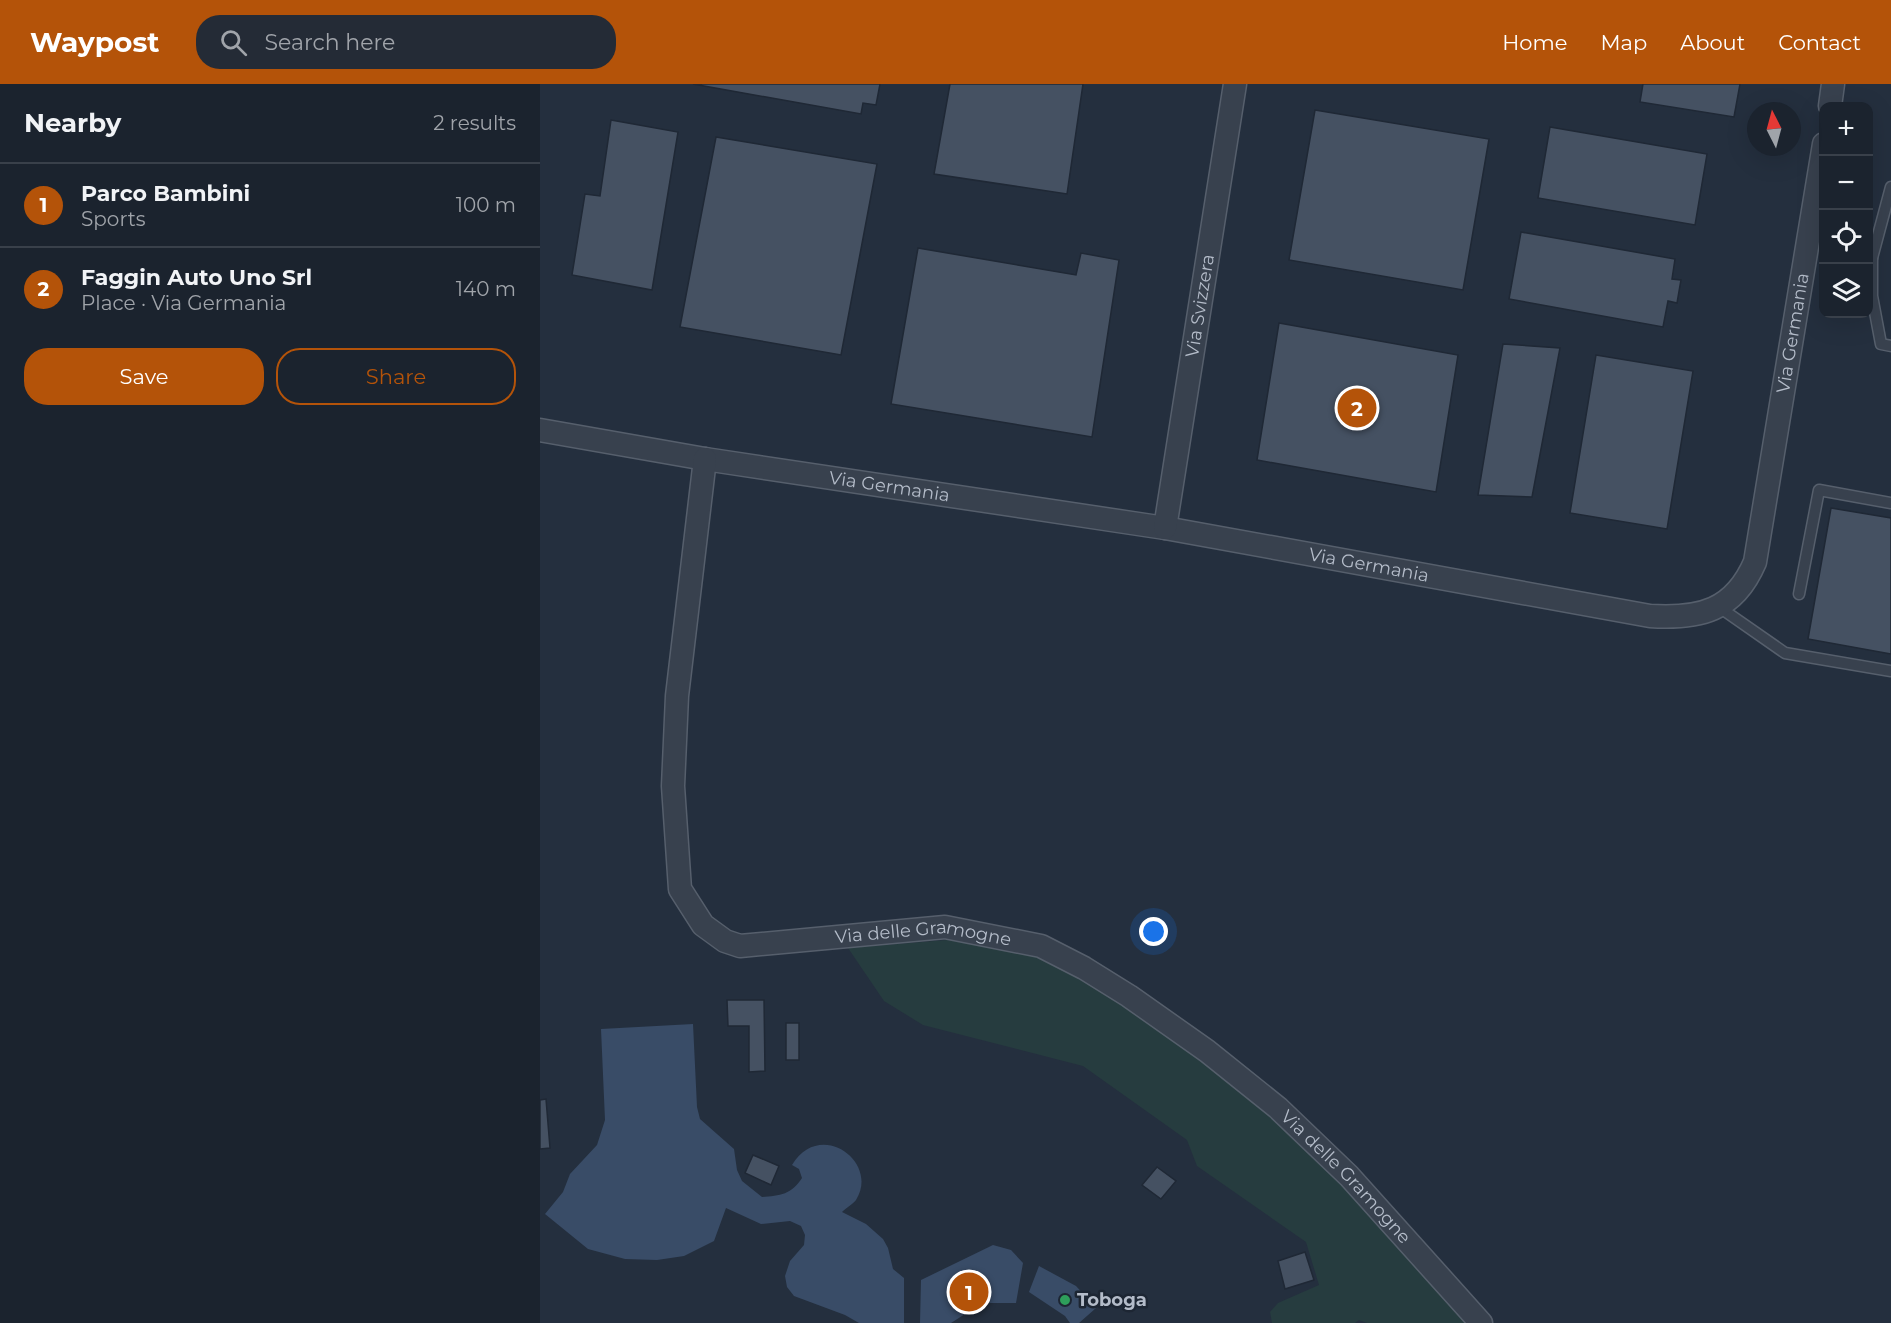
<!DOCTYPE html>
<html lang="en">
<head>
<meta charset="utf-8">
<style>
  body { margin:0; font-family:Montserrat,sans-serif; background:#242b36; color:#f1f3f6 }
  .controls { position:absolute; right:18px; top:18px; display:grid; overflow:hidden; border-radius:12px; box-shadow:0 6px 24px #0002 }
  .controls button { width:54px; height:54px; display:grid; place-items:center; padding:0; border:0; border-bottom:2px solid #39404a; background:#1b232e; color:#f1f3f6; font:30px sans-serif }
  .compass { position:absolute; left:1207px; top:18px; width:54px; height:54px; border-radius:50%; background:#1b232e; box-shadow:0 6px 24px #0002; rotate:354deg }
  .you { position:absolute; left:614px; top:848px; width:21px; height:21px; margin:-15px; border:4px solid #fff; border-radius:50%; background:#1a73e8; box-shadow:0 0 0 9px #1a73e833 }
  .badge { display:grid; place-items:center; width:39px; height:39px; border-radius:50%; background:#b45309; color:#fff; font-size:20px; font-weight:700 }
  .pin { position:absolute; translate:-50% -50%; border:3px solid #fff; box-shadow:0 2px 6px #0006 }
  .list { margin:0; padding:0; list-style:none }
  h2 { display:flex; justify-content:space-between; align-items:center; height:78px; margin:0; padding:0 24px; font-size:26px }
  h2 small { font-size:20px; font-weight:400; color:#a0a4aa }
  .list li { display:grid; grid-template-columns:39px 1fr auto; gap:18px; align-items:center; box-sizing:border-box; height:84px; padding:0 24px; border-top:2px solid #39404a }
  .list b { display:block; font-size:22px; white-space:nowrap }
  .list p { margin:0; font-size:20px; white-space:nowrap; color:#a0a4aa }
  .list em { font-size:20px; font-style:normal; color:#a0a4aa }
  .actions { display:flex; gap:12px; padding:18px 24px }
  .actions a { flex:1; padding:14px 0; border:2px solid #b45309; border-radius:24px; text-align:center; font-size:21px; color:#b45309 }
  .actions .main { background:#b45309; color:#fff }
  .icon { flex:none; width:33px; height:33px; fill:none; stroke:currentColor; stroke-width:2; stroke-linecap:round; stroke-linejoin:round }
  .map { position:relative; flex:none; width:1351px; height:1239px; overflow:hidden }
  header { display:flex; align-items:center; gap:36px; box-sizing:border-box; height:84px; padding:0 30px; background:#b45309; color:#fff }
  header strong { font-size:28px }
  nav { display:flex; gap:33px; margin-inline-start:auto; font-size:21px }
  .search { width:420px; height:54px; background:#242b36; display:flex; align-items:center; gap:15px; box-sizing:border-box; padding:0 21px; border-radius:24px; color:#a0a4aa; font-size:22px }
  main { display:flex }
  aside { flex:1; background:#1b232e }
  .map>svg:first-child { display:block }
  .green { fill:#263c3f }
  .water { fill:#394c67 }
  .building { fill:#455162; stroke:#1f2835; stroke-width:1.5 }
  .lines { fill:none; stroke-linecap:round; stroke-linejoin:round }
  .lane-casing { stroke:#565f6c; stroke-width:13 }
  .street-casing { stroke:#565f6c; stroke-width:25 }
  .lane { stroke:#38414e; stroke-width:10 }
  .street { stroke:#38414e; stroke-width:22 }
  .leisure-dot { fill:#2e9e5b; stroke:#1d2633; stroke-width:2 }
  .labels { text-anchor:middle; stroke-width:5; stroke-linejoin:round; paint-order:stroke }
  .street-label { font-size:18px; fill:#b4bcc9; stroke:#1d2633 }
  .poi-label { font-size:18px; font-weight:bold; fill:#b4bcc9; stroke:#1d2633; text-anchor:start }
</style>
</head>
<body>
<header>
<strong>Waypost</strong>
<div class="search"><svg class="icon" aria-label="search" viewBox="0 0 24 24"><circle cx="10" cy="10" r="6"/><path d="M15 15l6 6"/></svg>Search here</div>
<nav><a>Home</a><a>Map</a><a>About</a><a>Contact</a></nav>
</header>
<main>
<aside>
<h2>Nearby<small>2 results</small></h2>
<ul class="list">
<li><span class="badge">1</span><div><b>Parco Bambini</b><p>Sports</p></div><em>100 m</em></li>
<li><span class="badge">2</span><div><b>Faggin Auto Uno Srl</b><p>Place · Via Germania</p></div><em>140 m</em></li>
</ul>
<div class="actions"><a class="main">Save</a><a>Share</a></div>
</aside>
<div class="map">
<svg width="1351" height="1239" viewBox="0 0 1351 1239">
  <rect width="100%" height="100%" fill="#242f3e"/>
  <polygon class="green" points="407,856 496,870 596,906 737,1027 930,1239 827,1239 819,1236 815,1239 732,1239 730,1228 738,1219 779,1201 766,1158 657,1082 647,1056 543,982 383,941 344,917 308,864"/>
  <g class="water">
    <path d="M153,940L157,1023L160,1035L194,1065L197,1086L202,1097L222,1113C240,1112 252,1110 262,1094L259,1085L252,1081C280,1034 340,1078 316,1116C313,1120 306,1124 302,1128L326,1140L343,1155L348,1164L353,1185L364,1194V1239H319L305,1231L254,1212L247,1203L245,1192L250,1177L264,1161L265,1151L261,1142L250,1137L221,1140L186,1124L174,1157L144,1172L117,1176L85,1175L48,1165L5,1130L23,1108L30,1090L57,1061L65,1036L61,945Z"/>
    <polygon points="453,1161 471,1166 483,1179 476,1219 448,1219 436,1223 411,1239 380,1239 381,1196"/>
    <polygon points="499,1182 536,1202 556,1224 539,1239 530,1239 525,1232 489,1208"/>
  </g>
  <g class="building">
    <polygon points="153,0 340,0 336,21 323,19 321,30"/>
    <polygon points="410,0 543,0 527,110 394,90"/>
    <polygon points="1103,0 1200,0 1194,33 1100,18"/>
    <polygon points="775,26 949,55 923,206 749,176"/>
    <polygon points="71,36 138,48 112,206 32,191 45,110 60,112"/>
    <polygon points="1010,43 1167,70 1155,141 998,114"/>
    <polygon points="176,53 337,80 301,271 140,243"/>
    <polygon points="981,148 1135,175 1132,195 1141,196 1137,219 1128,217 1123,243 969,215"/>
    <polygon points="378,164 536,191 541,169 579,176 552,353 351,320"/>
    <polygon points="739,239 918,271 896,408 717,376"/>
    <polygon points="963,260 1020,264 992,413 938,411"/>
    <polygon points="1056,271 1153,287 1127,445 1030,429"/>
    <polygon points="1291,424 1351,434 1351,570 1268,555"/>
    <polygon points="187,916 224,916 225,987 209,988 209,942 188,942"/>
    <rect x="246" y="939" width="13" height="37"/>
    <polygon points="6,1015 10,1064 0,1065 0,1016"/>
    <polygon points="213,1071 239,1082 231,1101 205,1089"/>
    <polygon points="617,1083 636,1097 621,1115 602,1101"/>
    <polygon points="765,1168 774,1196 745,1205 738,1177"/>
  </g>
  <g class="lines">
    <defs>
      <g id="lane">
        <polyline points="1328,174 1332,174 1332,212 1341,260 1351,262"/>
        <polyline points="1332,174 1351,103"/>
        <polyline points="1259,510 1279,406 1351,419"/>
        <polyline points="1179,523 1245,569 1351,587"/>
      </g>
      <g id="street">
        <polyline points="1290,22 1293,0"/>
        <path id="s1" d="M0,346L165,375L625,444L1110,532C1160,535 1194,527 1215,478L1284,60"/>
        <path id="s2" d="M165,375L137,612L133,702L140,805L163,841L185,857L200,862L405,843L501,862L544,884L589,912L667,967L738,1024L809,1092L941,1239"/>
        <path id="s3" d="M625,444L695,0"/>
      </g>
    </defs>
    <use href="#lane" class="lane-casing"/>
    <use href="#street" class="street-casing"/>
    <use href="#lane" class="lane"/>
    <use href="#street" class="street"/>
  </g>
  <circle class="leisure-dot" cx="525" cy="1216" r="6"/>
  <g class="labels">
    <g class="street-label">
      <text dy="6" stroke="none"><textPath href="#s3" startOffset="225">Via Svizzera</textPath></text>
      <text dy="6" stroke="none"><textPath href="#s1" startOffset="1486">Via Germania</textPath></text>
      <text dy="6" stroke="none"><textPath href="#s1" startOffset="354">Via Germania</textPath></text>
      <text dy="6" stroke="none"><textPath href="#s1" startOffset="840">Via Germania</textPath></text>
      <text dy="6" stroke="none"><textPath href="#s2" startOffset="702">Via delle Gramogne</textPath></text>
      <text dy="6" stroke="none"><textPath href="#s2" startOffset="1206">Via delle Gramogne</textPath></text>
    </g>
    <g class="poi-label">
      <text x="537" y="1222">Toboga</text>
    </g>
  </g>
</svg>
<div class="controls">
<button>+</button>
<button>−</button>
<button><svg class="icon" aria-label="locate" viewBox="0 0 24 24"><circle cx="12" cy="12" r="6"/><path d="M12 2v4M12 18v4M2 12h4M18 12h4"/></svg></button>
<button><svg class="icon" aria-label="layers" viewBox="0 0 24 24"><path d="M12 4l9 5-9 5-9-5zM3 14l9 5 9-5"/></svg></button>
</div>
<svg class="compass" viewBox="-18 -18 36 36"><path d="M0-13l5 13h-10z" fill="#e53935"/><path d="M0 13l5-13h-10z" fill="#a0a4aa"/></svg>
<div class="you"></div>
<div class="pin badge" style="left:429px;top:1208px">1</div>
<div class="pin badge" style="left:817px;top:324px">2</div>
</div>
</main>
</body>
</html>
